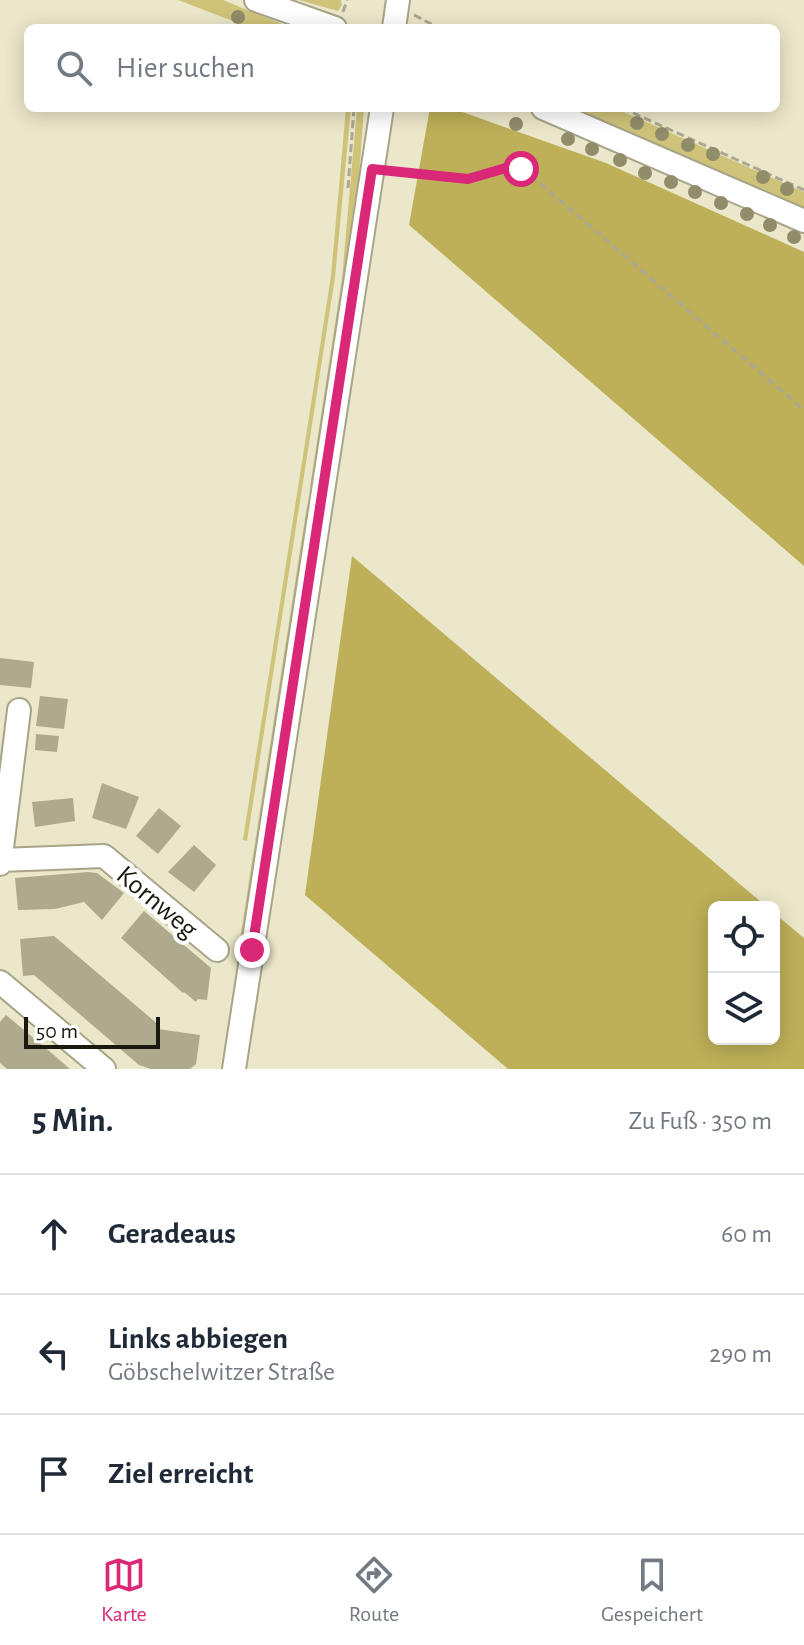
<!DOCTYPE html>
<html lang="de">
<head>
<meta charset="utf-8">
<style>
  body { margin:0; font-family:"Alegreya Sans",sans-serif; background:#f6f6f7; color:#1f2937 }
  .controls { position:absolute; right:24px; bottom:24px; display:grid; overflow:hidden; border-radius:12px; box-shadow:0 4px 20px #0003 }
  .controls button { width:72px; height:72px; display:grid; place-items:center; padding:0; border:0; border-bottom:2px solid #e0e1e3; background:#fff; color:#1f2937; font:40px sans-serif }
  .scale { position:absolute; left:24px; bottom:20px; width:136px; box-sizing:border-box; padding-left:8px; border:4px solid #1b190f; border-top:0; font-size:22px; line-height:28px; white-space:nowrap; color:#1b190f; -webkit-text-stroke:6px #fff; paint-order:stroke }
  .stop { position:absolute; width:24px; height:24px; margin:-18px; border:6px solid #db2777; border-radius:50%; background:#fff }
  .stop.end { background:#db2777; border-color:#fff; box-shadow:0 2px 8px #0008 }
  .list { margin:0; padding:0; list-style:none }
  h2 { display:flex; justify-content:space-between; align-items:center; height:104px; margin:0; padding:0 32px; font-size:34px }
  h2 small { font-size:26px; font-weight:400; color:#747a83 }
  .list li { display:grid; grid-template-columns:52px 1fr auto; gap:24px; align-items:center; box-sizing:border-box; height:120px; padding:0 32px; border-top:2px solid #e0e1e3 }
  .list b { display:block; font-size:30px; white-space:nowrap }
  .list p { margin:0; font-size:26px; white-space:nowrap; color:#747a83 }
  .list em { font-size:26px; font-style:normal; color:#747a83 }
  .icon { flex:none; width:44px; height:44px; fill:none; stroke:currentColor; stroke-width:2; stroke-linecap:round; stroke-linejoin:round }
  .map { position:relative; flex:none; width:804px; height:1069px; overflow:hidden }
  .search { position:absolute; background:#fff; box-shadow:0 4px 20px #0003; left:24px; right:24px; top:24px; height:88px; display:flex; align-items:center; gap:20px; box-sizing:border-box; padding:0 28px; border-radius:12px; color:#747a83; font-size:30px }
  .sheet { height:464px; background:#fff }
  nav { display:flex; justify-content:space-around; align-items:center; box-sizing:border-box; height:112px; border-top:2px solid #e0e1e3; background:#fff; font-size:22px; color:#747a83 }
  nav a { display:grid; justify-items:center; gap:4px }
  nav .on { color:#db2777 }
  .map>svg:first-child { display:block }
  .green { fill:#cfc37a }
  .forest { fill:#bdb059 }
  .building { fill:#aeaa8e }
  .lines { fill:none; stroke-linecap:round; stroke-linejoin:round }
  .minor-casing { stroke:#a8a488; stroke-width:26 }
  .path { stroke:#aca891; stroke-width:3; stroke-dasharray:8 4; stroke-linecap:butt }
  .minor { stroke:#fff; stroke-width:22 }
  .tree { fill:#918c6a }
  .route { stroke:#db2777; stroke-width:10 }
  .labels { text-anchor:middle; stroke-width:8; stroke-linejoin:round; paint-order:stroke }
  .street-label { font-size:28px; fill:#1b190f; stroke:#fff }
</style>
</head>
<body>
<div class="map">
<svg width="804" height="1069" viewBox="0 0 804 1069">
  <rect width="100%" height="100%" fill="#ebe7ca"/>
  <g class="green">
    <polygon points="178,0 223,0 292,28 251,28"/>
    <polygon points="299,0 341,0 342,5 338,11"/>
    <polygon points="346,108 351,108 335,277 247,841 243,840 331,276"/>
    <polygon points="357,108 364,108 356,217 316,488 310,487 342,278"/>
    <polygon points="573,108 615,108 804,192 804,211"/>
    <polygon points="307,505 313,506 244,946 239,946"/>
  </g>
  <g class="forest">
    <polygon points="430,108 451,108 606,163 804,252 804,566 409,225"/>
    <polygon points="352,556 767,907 714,907 714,1039 774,1039 774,913 804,938 804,1069 508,1069 305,895"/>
  </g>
  <g class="building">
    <polygon points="0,658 34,662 31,688 0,685"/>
    <polygon points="40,696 68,699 64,729 36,726"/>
    <polygon points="36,734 59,736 57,752 35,750"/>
    <polygon points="102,783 139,797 126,829 92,818"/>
    <polygon points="73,798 75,821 35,827 32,802"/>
    <polygon points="159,808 181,826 158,854 136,836"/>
    <polygon points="194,845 216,865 194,892 168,872"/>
    <polygon points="88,872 97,873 124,893 102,920 84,902 55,909 18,910 15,878"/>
    <polygon points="144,911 211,968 207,1000 198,999 196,1002 184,992 183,993 121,938"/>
    <polygon points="54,936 160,1026 158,1029 200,1035 196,1064 190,1069 151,1069 139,1065 34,975 23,976 20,939"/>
    <polygon points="6,1015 48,1050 70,1069 7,1069 0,1063 0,1022"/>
  </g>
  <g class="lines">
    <defs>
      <g id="minor">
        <polyline points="256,0 335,28"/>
        <polyline points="394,28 398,0"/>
        <polyline points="543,108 804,221"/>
        <polyline points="1,860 104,856 217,950"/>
        <polyline points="0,864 19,710"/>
        <polyline points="0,982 104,1069"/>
        <polyline points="234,1069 382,108"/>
      </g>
    </defs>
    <use href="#minor" class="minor-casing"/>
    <g class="path">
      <polyline points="343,12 347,0"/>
      <polyline points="414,15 439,28"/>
      <polyline points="622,108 804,190"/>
      <polyline points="391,171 468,179 509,167 528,173 804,410"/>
      <polyline points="348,188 354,108"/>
    </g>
    <use href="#minor" class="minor"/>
  </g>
  <g class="tree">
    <circle cx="238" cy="17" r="7"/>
    <circle cx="637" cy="123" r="7"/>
    <circle cx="516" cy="124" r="7"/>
    <circle cx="662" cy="134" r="7"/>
    <circle cx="568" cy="139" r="7"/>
    <circle cx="688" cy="145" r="7"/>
    <circle cx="592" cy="149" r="7"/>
    <circle cx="713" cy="154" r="7"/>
    <circle cx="620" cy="160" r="7"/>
    <circle cx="645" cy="173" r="7"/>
    <circle cx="763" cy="177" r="7"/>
    <circle cx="671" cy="182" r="7"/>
    <circle cx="787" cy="189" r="7"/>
    <circle cx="695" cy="192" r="7"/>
    <circle cx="721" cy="203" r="7"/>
    <circle cx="747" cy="214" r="7"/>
    <circle cx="770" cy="225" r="7"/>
    <circle cx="794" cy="237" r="7"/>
  </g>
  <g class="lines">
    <polyline class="route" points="252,950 372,169 468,179 509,167 521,169"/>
  </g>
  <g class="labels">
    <g class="street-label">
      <text transform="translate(158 901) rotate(40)" y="10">Kornweg</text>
    </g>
  </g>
</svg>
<div class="controls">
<button><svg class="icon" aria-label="locate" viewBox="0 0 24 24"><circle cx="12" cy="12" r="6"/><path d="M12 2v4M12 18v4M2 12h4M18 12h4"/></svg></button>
<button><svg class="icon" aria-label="layers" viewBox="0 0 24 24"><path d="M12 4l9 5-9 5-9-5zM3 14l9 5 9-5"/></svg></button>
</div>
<div class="scale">50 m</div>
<div class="stop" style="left:521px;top:169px"></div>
<div class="stop end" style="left:252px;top:950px"></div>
<div class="search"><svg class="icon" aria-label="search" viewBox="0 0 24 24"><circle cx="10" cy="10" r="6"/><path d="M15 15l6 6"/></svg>Hier suchen</div>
</div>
<section class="sheet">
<h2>5 Min.<small>Zu Fuß · 350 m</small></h2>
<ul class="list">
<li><svg class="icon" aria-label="ahead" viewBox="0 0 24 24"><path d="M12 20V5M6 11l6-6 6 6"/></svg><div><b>Geradeaus</b></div><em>60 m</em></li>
<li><svg class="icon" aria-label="left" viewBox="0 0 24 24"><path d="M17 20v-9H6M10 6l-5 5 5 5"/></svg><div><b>Links abbiegen</b><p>Göbschelwitzer Straße</p></div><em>290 m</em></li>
<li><svg class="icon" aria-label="arrive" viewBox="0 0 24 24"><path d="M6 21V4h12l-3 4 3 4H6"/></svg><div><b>Ziel erreicht</b></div></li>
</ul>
</section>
<nav>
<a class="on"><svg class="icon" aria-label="map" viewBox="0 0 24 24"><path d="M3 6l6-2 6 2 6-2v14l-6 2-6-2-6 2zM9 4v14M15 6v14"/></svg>Karte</a>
<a><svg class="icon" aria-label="directions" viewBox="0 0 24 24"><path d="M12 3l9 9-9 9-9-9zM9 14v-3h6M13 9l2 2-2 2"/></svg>Route</a>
<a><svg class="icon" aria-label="saved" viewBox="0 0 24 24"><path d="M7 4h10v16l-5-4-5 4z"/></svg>Gespeichert</a>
</nav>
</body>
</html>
